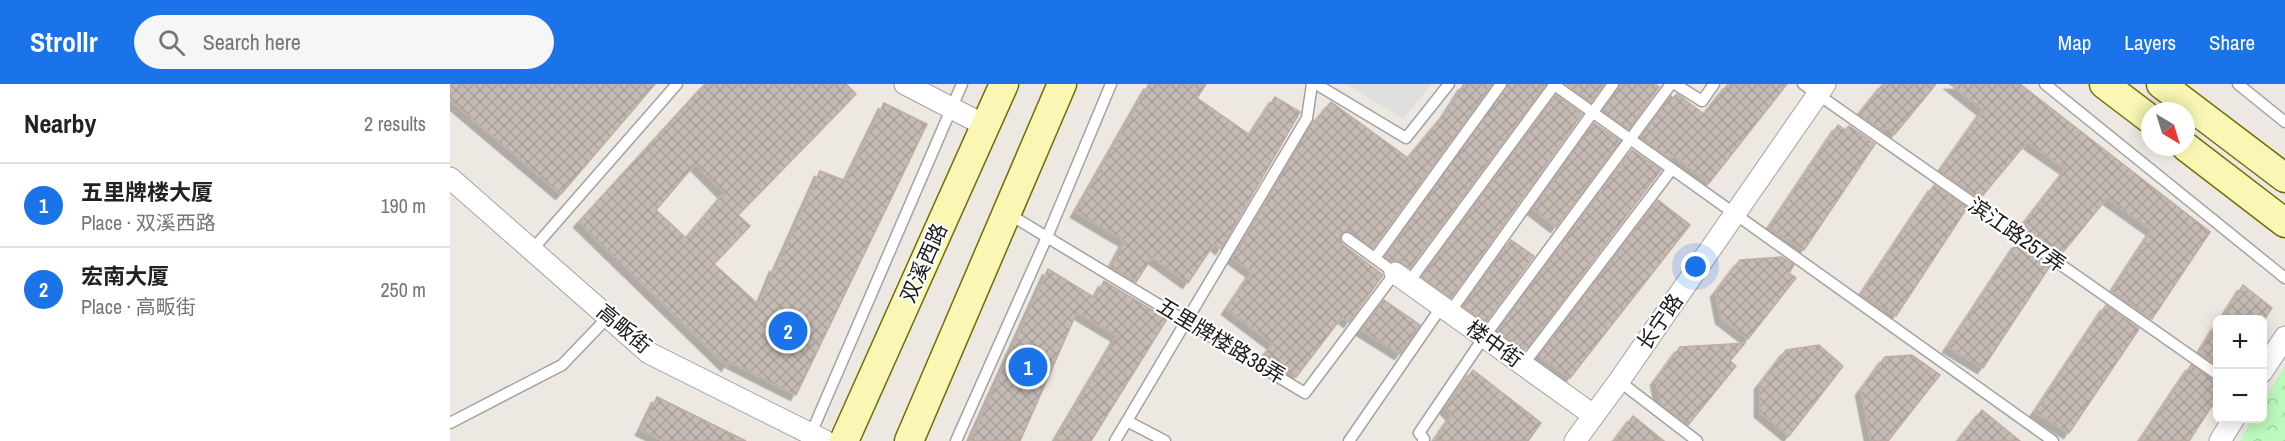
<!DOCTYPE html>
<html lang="en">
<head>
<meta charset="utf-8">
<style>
  body { margin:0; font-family:"Archivo Narrow","Noto Sans SC",sans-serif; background:#f6f6f6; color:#222 }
  .controls { position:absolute; right:18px; bottom:18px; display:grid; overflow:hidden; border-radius:9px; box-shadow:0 3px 15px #0003 }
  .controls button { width:54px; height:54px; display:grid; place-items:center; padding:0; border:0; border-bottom:2px solid #e0e0e0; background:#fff; color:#222; font:30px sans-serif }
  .compass { position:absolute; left:1691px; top:18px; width:54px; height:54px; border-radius:50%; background:#fff; box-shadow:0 3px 15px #0003; rotate:142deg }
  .you { position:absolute; left:1246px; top:183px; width:21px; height:21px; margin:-15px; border:4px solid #fff; border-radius:50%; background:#1a73e8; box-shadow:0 0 0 9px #1a73e833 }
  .badge { display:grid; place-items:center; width:39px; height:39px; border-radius:50%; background:#1a73e8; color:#fff; font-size:20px; font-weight:700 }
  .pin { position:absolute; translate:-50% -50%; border:3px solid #fff; box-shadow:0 2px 6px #0006 }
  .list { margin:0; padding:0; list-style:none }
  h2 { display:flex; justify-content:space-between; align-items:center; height:78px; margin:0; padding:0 24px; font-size:26px }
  h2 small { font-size:20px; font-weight:400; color:#767676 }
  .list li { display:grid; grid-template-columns:39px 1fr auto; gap:18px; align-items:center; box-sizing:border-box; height:84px; padding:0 24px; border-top:2px solid #e0e0e0 }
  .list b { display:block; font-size:22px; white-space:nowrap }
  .list p { margin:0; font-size:20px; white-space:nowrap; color:#767676 }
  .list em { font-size:20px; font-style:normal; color:#767676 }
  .icon { flex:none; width:33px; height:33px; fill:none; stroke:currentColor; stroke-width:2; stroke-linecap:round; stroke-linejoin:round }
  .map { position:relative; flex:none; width:1835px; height:357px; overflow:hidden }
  header { display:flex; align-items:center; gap:36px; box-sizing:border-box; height:84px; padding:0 30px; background:#1a73e8; color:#fff }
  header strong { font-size:28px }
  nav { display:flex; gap:33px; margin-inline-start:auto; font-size:21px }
  .search { width:420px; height:54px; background:#f6f6f6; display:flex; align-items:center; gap:15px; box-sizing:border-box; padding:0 21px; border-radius:33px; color:#767676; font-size:22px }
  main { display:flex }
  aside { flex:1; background:#fff }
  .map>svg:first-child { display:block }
  .park { fill:url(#park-crowns) }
  .parking { fill:#dfdfdf }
  .building { fill:url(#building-cross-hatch); stroke:#bfada3; stroke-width:1.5; fill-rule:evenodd; filter:url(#shadow) }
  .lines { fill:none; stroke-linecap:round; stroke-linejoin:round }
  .lane-casing { stroke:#a2a2a2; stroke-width:13 }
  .street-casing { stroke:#a2a2a2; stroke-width:23 }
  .secondary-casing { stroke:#6e7004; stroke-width:31 }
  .lane { stroke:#fff; stroke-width:10 }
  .street { stroke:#fff; stroke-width:21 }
  .secondary { stroke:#f9f7b3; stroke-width:28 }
  .labels { text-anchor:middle; stroke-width:4.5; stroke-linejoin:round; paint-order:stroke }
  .street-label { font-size:21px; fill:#1b1b1b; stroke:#fff }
</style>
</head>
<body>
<header>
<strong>Strollr</strong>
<div class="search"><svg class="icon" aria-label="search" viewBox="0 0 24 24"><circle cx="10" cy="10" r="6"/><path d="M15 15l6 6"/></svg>Search here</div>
<nav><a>Map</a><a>Layers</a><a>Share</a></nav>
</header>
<main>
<aside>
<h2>Nearby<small>2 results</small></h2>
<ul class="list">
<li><span class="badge">1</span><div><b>五里牌楼大厦</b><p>Place · 双溪西路</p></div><em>190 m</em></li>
<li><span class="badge">2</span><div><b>宏南大厦</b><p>Place · 高畈街</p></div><em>250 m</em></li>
</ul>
</aside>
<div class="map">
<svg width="1835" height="357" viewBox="0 0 1835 357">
  <defs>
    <pattern id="park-crowns" width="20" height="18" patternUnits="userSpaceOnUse" patternTransform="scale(1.5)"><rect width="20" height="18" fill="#bcf9bc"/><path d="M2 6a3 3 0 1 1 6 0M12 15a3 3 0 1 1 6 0" fill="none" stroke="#a1d5a1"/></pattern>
    <pattern id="building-cross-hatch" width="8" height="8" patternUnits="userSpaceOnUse" patternTransform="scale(1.5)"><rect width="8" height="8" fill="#c5bab4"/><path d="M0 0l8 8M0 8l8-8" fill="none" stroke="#a99f9a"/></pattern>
    <filter id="shadow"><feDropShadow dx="-5.5" dy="5.5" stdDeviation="0" flood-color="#0004"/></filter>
  </defs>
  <rect width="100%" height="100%" fill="#ede8e1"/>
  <polygon class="park" points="1835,282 1835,357 1790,357 1803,335 1812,334 1813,319"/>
  <polygon class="parking" points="896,0 982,0 953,35"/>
  <g class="building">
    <polygon points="0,0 205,0 111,110 0,16"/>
    <path d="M255,0H396L406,10L288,131L300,142L264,180L309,221L325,182L327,183L370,87L396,97L434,19L477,40L346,311L279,277L277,282L129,138ZM245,80L274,109L236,154L206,126Z"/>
    <polygon points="699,0 756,0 747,14 800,51 825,13 850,28 771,165 764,160 738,199 702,173 686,198 661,183 675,157 626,128"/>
    <polygon points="1014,0 1042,0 923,164 901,148 895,147 891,150 890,156 892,160 933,191 899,238 892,233 846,293 814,271 823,260 777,225 802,188 783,174 864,36 866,37 881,18 958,74 997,27"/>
    <polygon points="1058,0 1096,0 960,184 947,176 941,177 935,173"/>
    <polygon points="1116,0 1154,0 1141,18"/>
    <polygon points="1170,0 1205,0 1209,3 1179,45 1153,27"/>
    <polygon points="1278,0 1337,0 1259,99 1223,71 1220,75 1191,53 1221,12 1223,14 1227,10 1254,30"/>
    <polygon points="1433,0 1486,0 1445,50 1436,43 1433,47 1409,30"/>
    <polygon points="1500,0 1570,0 1760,148 1702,235 1662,207 1702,146 1657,114 1614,167 1612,165 1608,170 1575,147 1578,142 1574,139 1616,85 1577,58 1533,111 1529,108 1526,112 1492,88 1494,85 1492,84 1533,26"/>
    <polygon points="1106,11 1132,30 1001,214 972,193"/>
    <polygon points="1144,39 1170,57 1106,143 1083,125"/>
    <polygon points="1388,41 1395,46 1399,42 1425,60 1354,166 1319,144"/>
    <polygon points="1182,66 1211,86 1077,264 1074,262 1072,265 1048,246"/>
    <polygon points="1484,101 1517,124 1446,232 1411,211"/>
    <polygon points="1208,116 1240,141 1120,294 1089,272"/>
    <polygon points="1061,156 1084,172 1036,238 1013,222"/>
    <polygon points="1567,159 1600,182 1533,284 1498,263"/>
    <polygon points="1332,173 1344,181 1339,189 1346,194 1298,255 1271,234 1266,208 1290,176"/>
    <polygon points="598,185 645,214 654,197 717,235 641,357 605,357 667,252 627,228 570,357 520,357"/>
    <polygon points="1793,201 1822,224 1814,236 1771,236"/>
    <polygon points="934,216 970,241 950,270 912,246"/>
    <polygon points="1656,221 1689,245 1619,349 1585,328"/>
    <polygon points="1767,240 1767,281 1749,269"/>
    <polygon points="1295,259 1280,277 1286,282 1238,341 1211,320 1206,296 1230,263"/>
    <polygon points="1369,261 1393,282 1339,352 1310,328 1310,300 1336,266"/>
    <polygon points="1462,271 1490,291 1438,357 1421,357 1411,306 1435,273"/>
    <polygon points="1741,281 1767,298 1767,314 1739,357 1690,357"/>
    <polygon points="1023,286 1091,339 1078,357 984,357 1002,331 995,324"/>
    <polygon points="207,313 296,357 214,357 191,346"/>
    <polygon points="1532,326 1570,357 1508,357"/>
    <polygon points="1183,332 1214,357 1164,357"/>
  </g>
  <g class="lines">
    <defs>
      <g id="lane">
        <polyline points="866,0 956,54 999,0"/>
        <polyline points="1103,0 1603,357"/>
        <polyline points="1225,0 1252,17 1264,0"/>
        <polyline points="1353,0 1768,291"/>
        <polyline points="1595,0 1835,194"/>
        <polyline points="1788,0 1835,38"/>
        <polyline points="557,129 855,309 945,189 897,154"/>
        <polyline points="82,166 227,0"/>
        <polyline points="925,174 1051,0"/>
        <polyline points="959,198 1105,0"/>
        <polyline points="1000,228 1163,0"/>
        <polyline points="1073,281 1222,85"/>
        <polyline points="1169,297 1247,357"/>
        <polyline points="677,337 715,357"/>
        <polyline points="0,339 112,281 158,233"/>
        <polyline points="360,352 512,0"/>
        <polyline points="506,357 597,153 661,0"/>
        <polyline points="665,357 857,34 862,0"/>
        <polyline points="899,357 992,222"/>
        <polyline points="973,357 974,355 969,349 1034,253 1221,0"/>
      </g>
      <g id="street">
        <polyline points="455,0 536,42"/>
        <polyline points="0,94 199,269 375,357"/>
        <polyline points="945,189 1143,331"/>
        <polyline points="1812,288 1835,253"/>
        <polyline points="1125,357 1169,297 1375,0"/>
        <polyline points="1770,357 1784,334"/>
      </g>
      <g id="secondary">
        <polyline points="1654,0 1700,35"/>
        <polyline points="1711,0 1835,94"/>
        <polyline points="1736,63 1835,139"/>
        <polyline points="394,357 554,0"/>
        <polyline points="459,357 612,0"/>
      </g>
    </defs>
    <use href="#lane" class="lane-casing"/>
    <use href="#street" class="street-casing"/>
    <use href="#secondary" class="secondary-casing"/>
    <use href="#lane" class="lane"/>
    <use href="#street" class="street"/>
    <use href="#secondary" class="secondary"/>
  </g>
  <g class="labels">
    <g class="street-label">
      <text transform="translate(1567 151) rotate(35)" y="7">滨江路257弄</text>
      <text transform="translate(474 179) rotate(-66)" y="7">双溪西路</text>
      <text transform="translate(1210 238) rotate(-55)" y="7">长宁路</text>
      <text transform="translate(174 245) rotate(40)" y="7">高畈街</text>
      <text transform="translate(771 257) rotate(31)" y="7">五里牌楼路38弄</text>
      <text transform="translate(1044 260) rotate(36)" y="7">楼中街</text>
    </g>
  </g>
</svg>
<div class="controls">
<button>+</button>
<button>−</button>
</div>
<svg class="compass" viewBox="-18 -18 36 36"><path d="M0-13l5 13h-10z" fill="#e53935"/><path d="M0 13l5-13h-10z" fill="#767676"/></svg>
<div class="you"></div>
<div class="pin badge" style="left:578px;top:283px">1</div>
<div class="pin badge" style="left:338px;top:247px">2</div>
</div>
</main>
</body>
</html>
